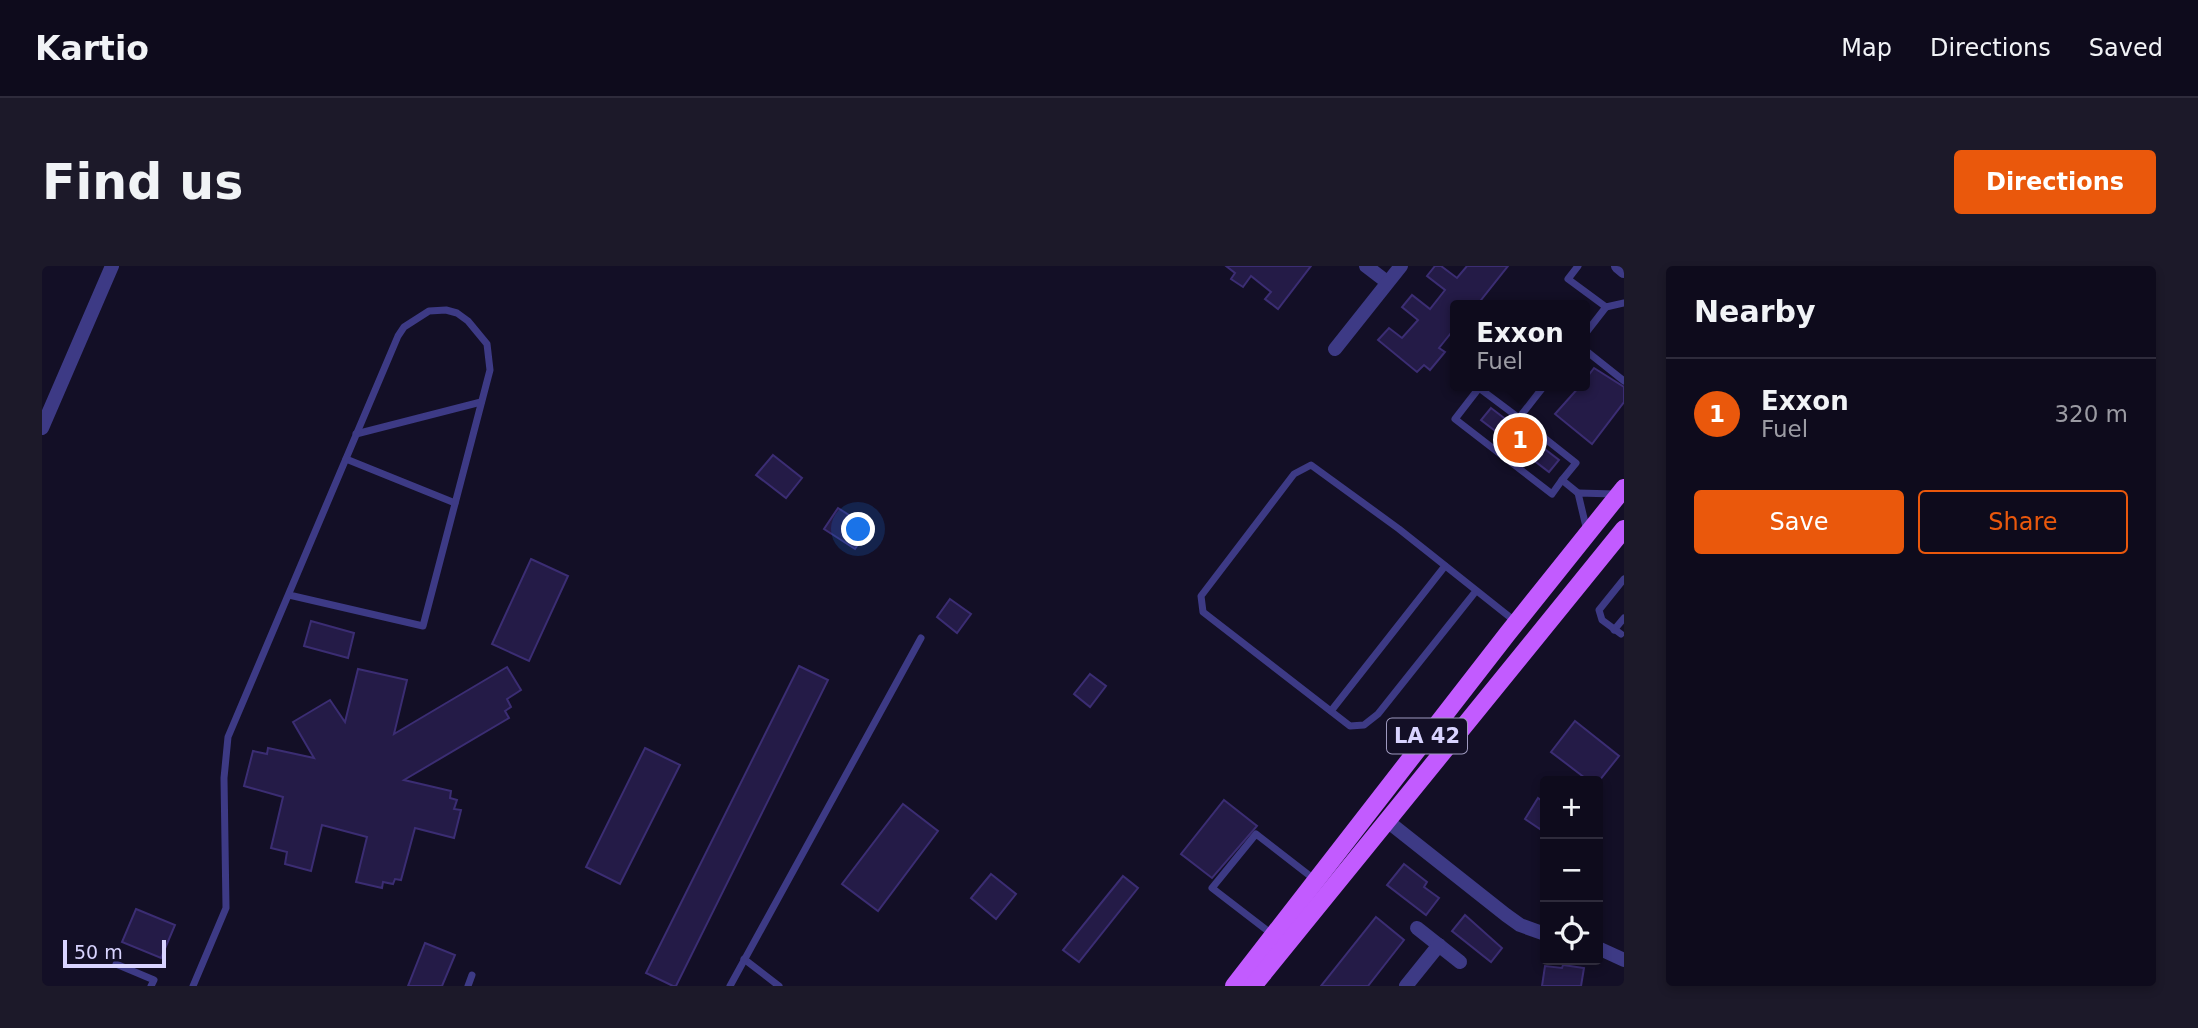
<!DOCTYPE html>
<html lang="en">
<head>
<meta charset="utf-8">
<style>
  body { margin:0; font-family:"DejaVu Sans",sans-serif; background:#1c1929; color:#f1f3f6 }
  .controls { position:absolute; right:21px; bottom:21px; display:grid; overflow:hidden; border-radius:7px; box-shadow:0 4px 10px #0003 }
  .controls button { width:63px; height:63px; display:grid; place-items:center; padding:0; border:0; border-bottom:2px solid #2e2b3b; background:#0e0b1c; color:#f1f3f6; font:35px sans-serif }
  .scale { position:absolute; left:21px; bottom:18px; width:103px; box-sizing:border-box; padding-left:7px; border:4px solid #d9d4ff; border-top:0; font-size:19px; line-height:24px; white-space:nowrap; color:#d9d4ff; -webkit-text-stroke:5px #130f26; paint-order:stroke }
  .you { position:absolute; left:817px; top:264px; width:24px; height:24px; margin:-18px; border:5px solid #fff; border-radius:50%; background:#1a73e8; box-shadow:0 0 0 10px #1a73e833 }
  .badge { display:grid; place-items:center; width:46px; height:46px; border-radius:50%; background:#ea580c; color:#fff; font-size:23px; font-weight:700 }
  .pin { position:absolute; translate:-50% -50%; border:4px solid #fff; box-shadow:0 2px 7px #0006 }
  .popup { position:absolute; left:1408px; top:34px; width:140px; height:91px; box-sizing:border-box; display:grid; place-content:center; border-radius:7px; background:#0e0b1c; filter:drop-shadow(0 2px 5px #0005); font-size:23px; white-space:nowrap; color:#9b9ba3 }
  .popup b { font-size:26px; color:#f1f3f6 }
  .popup::after { content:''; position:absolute; left:50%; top:100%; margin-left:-14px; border:14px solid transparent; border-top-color:#0e0b1c }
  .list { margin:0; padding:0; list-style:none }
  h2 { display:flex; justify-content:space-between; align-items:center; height:91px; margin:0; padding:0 28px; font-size:30px }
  h2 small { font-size:23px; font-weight:400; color:#9b9ba3 }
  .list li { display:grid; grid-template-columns:46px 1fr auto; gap:21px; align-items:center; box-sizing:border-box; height:112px; padding:0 28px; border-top:2px solid #2e2b3b }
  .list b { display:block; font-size:26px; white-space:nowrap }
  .list p { margin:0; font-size:23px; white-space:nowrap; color:#9b9ba3 }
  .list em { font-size:23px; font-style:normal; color:#9b9ba3 }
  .actions { display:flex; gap:14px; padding:21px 28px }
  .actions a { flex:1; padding:16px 0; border:2px solid #ea580c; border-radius:7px; text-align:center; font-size:24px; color:#ea580c }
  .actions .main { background:#ea580c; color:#fff }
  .icon { flex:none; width:38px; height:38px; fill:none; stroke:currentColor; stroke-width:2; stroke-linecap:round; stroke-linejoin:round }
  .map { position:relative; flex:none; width:1582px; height:720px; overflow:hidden; border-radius:7px }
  header { display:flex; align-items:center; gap:42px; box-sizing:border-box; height:98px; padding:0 35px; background:#0e0b1c; border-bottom:2px solid #2e2b3b }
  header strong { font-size:33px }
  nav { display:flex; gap:38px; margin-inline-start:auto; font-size:24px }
  .intro { display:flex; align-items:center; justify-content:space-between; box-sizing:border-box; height:168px; padding:0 42px }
  h1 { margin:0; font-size:49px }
  .button { padding:18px 32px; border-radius:7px; background:#ea580c; color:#fff; font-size:24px; font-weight:700 }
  main { display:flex; gap:42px; padding:0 42px }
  aside { flex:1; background:#0e0b1c; border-radius:7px; box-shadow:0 4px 10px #0003 }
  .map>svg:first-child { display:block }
  .building { fill:#241b47; stroke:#3b2d73; stroke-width:2 }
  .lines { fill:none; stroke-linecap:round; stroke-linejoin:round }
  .lane { stroke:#3d3a85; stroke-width:7 }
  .street { stroke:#3d3a85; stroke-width:14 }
  .primary { stroke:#c25bff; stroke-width:18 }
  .labels { text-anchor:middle; stroke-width:5; stroke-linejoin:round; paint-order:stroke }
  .shield { fill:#130f26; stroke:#9e99be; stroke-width:2 }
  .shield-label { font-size:21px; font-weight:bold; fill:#d9d4ff }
</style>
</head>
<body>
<header>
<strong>Kartio</strong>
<nav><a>Map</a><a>Directions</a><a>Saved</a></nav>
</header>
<div class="intro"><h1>Find us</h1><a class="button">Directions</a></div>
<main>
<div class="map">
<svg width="1582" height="720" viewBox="0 0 1582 720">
  <rect width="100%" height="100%" fill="#130f26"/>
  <g class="building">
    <polygon points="1184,0 1269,0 1236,43 1223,33 1229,26 1209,10 1201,21 1189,13 1193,7"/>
    <polygon points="1393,0 1399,0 1415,12 1425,0 1466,0 1435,39 1413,39 1413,62 1397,82 1403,86 1388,104 1382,99 1375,106 1336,74 1347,62 1360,72 1376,54 1360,41 1370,29 1388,43 1403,24 1385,10"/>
    <polygon points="1552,102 1582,121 1582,136 1550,178 1513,148 1538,120 1543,120 1543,114"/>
    <polygon points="1449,142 1517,194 1507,206 1439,154"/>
    <polygon points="731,189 760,212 744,232 714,209"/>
    <polygon points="796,242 827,262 813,283 782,263"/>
    <polygon points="489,293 526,310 487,395 450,378"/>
    <polygon points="908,333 929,348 915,367 895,351"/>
    <polygon points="269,355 312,367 306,392 262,380"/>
    <polygon points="757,400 786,414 634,720 631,720 604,707"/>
    <polygon points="465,401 479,424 465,433 469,441 463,445 467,452 362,514 409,525 408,532 415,534 412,543 419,544 412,572 373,562 359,614 353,613 351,618 341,616 340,622 314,616 325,571 280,559 269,605 243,598 245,586 229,582 241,531 202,520 211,485 225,488 226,482 272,492 251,456 288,434 303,456 316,403 365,414 352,468"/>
    <polygon points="1048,408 1064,420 1048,441 1032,428"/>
    <polygon points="1533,455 1577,490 1557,515 1547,515 1509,486"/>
    <polygon points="603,482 638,499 578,618 544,601"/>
    <polygon points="1496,532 1503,537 1503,555 1498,563 1483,553"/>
    <polygon points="1182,534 1215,560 1170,612 1139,588"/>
    <polygon points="861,538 896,565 836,645 800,618"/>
    <polygon points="1362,598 1385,616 1382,621 1397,632 1384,649 1345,619"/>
    <polygon points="949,608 974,628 954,653 929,632"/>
    <polygon points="1081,610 1096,622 1037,696 1021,684"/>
    <polygon points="94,643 133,659 119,692 80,676"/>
    <polygon points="1423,649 1460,682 1449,696 1410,665"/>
    <polygon points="1334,651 1362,674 1326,720 1279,720"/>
    <polygon points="383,677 413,689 400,720 366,720"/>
    <polygon points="1521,699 1542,702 1539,720 1500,720 1503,700 1520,702"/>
  </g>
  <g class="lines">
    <g class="lane">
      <polyline points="1536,0 1526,13 1564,41 1543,68"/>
      <polyline points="1564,41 1582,37"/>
      <polyline points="1543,84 1582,115"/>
      <polyline points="1502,120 1477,152 1534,197 1520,214 1536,227"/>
      <polyline points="1477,152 1437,122 1413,153 1510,228 1520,214"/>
      <polyline points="314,168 439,136"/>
      <polyline points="304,193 413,237"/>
      <polyline points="1545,265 1536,227 1573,228"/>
      <polyline points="1434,325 1336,448 1322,459 1308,460 1161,346 1159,330 1252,208 1269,199 1357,263 1474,356"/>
      <polyline points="1572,364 1582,352"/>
      <polyline points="1579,368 1560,354 1557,344 1582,313"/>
      <polyline points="1289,445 1403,300"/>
      <polyline points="1231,669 1170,622 1214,568 1272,613"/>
      <polyline points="702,693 737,720"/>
      <polyline points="74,698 112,714 109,720"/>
      <polyline points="151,720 184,642 182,512 186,471 356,70 362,61 387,45 404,44 415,47 426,55 445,78 448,104 381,360 247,329"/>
      <polyline points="426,720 430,709"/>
      <polyline points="688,720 879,372"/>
    </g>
    <g class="street">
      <polyline points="1324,0 1345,16"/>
      <polyline points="1576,0 1582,5"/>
      <polyline points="1293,83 1359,0"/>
      <polyline points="0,162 70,0"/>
      <polyline points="1344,554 1464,649 1478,659 1503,668"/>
      <polyline points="1375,662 1418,696"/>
      <polyline points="1556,682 1582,694"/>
      <polyline points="1364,720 1397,679"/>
    </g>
    <g class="primary">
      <polyline points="1192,720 1466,367 1582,222"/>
      <polyline points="1211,720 1582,263"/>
    </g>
  </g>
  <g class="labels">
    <rect class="shield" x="1345" y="452.5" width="80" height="35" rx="5"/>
    <g class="shield-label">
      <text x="1385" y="477">LA 42</text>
    </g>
  </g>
</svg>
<div class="controls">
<button>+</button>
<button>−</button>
<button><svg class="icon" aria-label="locate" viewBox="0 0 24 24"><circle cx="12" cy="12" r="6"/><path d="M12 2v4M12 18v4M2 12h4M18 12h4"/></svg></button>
</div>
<div class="scale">50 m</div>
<div class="you"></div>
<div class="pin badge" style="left:1478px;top:174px">1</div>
<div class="popup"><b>Exxon</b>Fuel</div>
</div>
<aside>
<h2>Nearby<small></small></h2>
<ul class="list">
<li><span class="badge">1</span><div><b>Exxon</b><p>Fuel</p></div><em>320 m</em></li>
</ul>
<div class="actions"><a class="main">Save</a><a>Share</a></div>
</aside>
</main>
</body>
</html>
